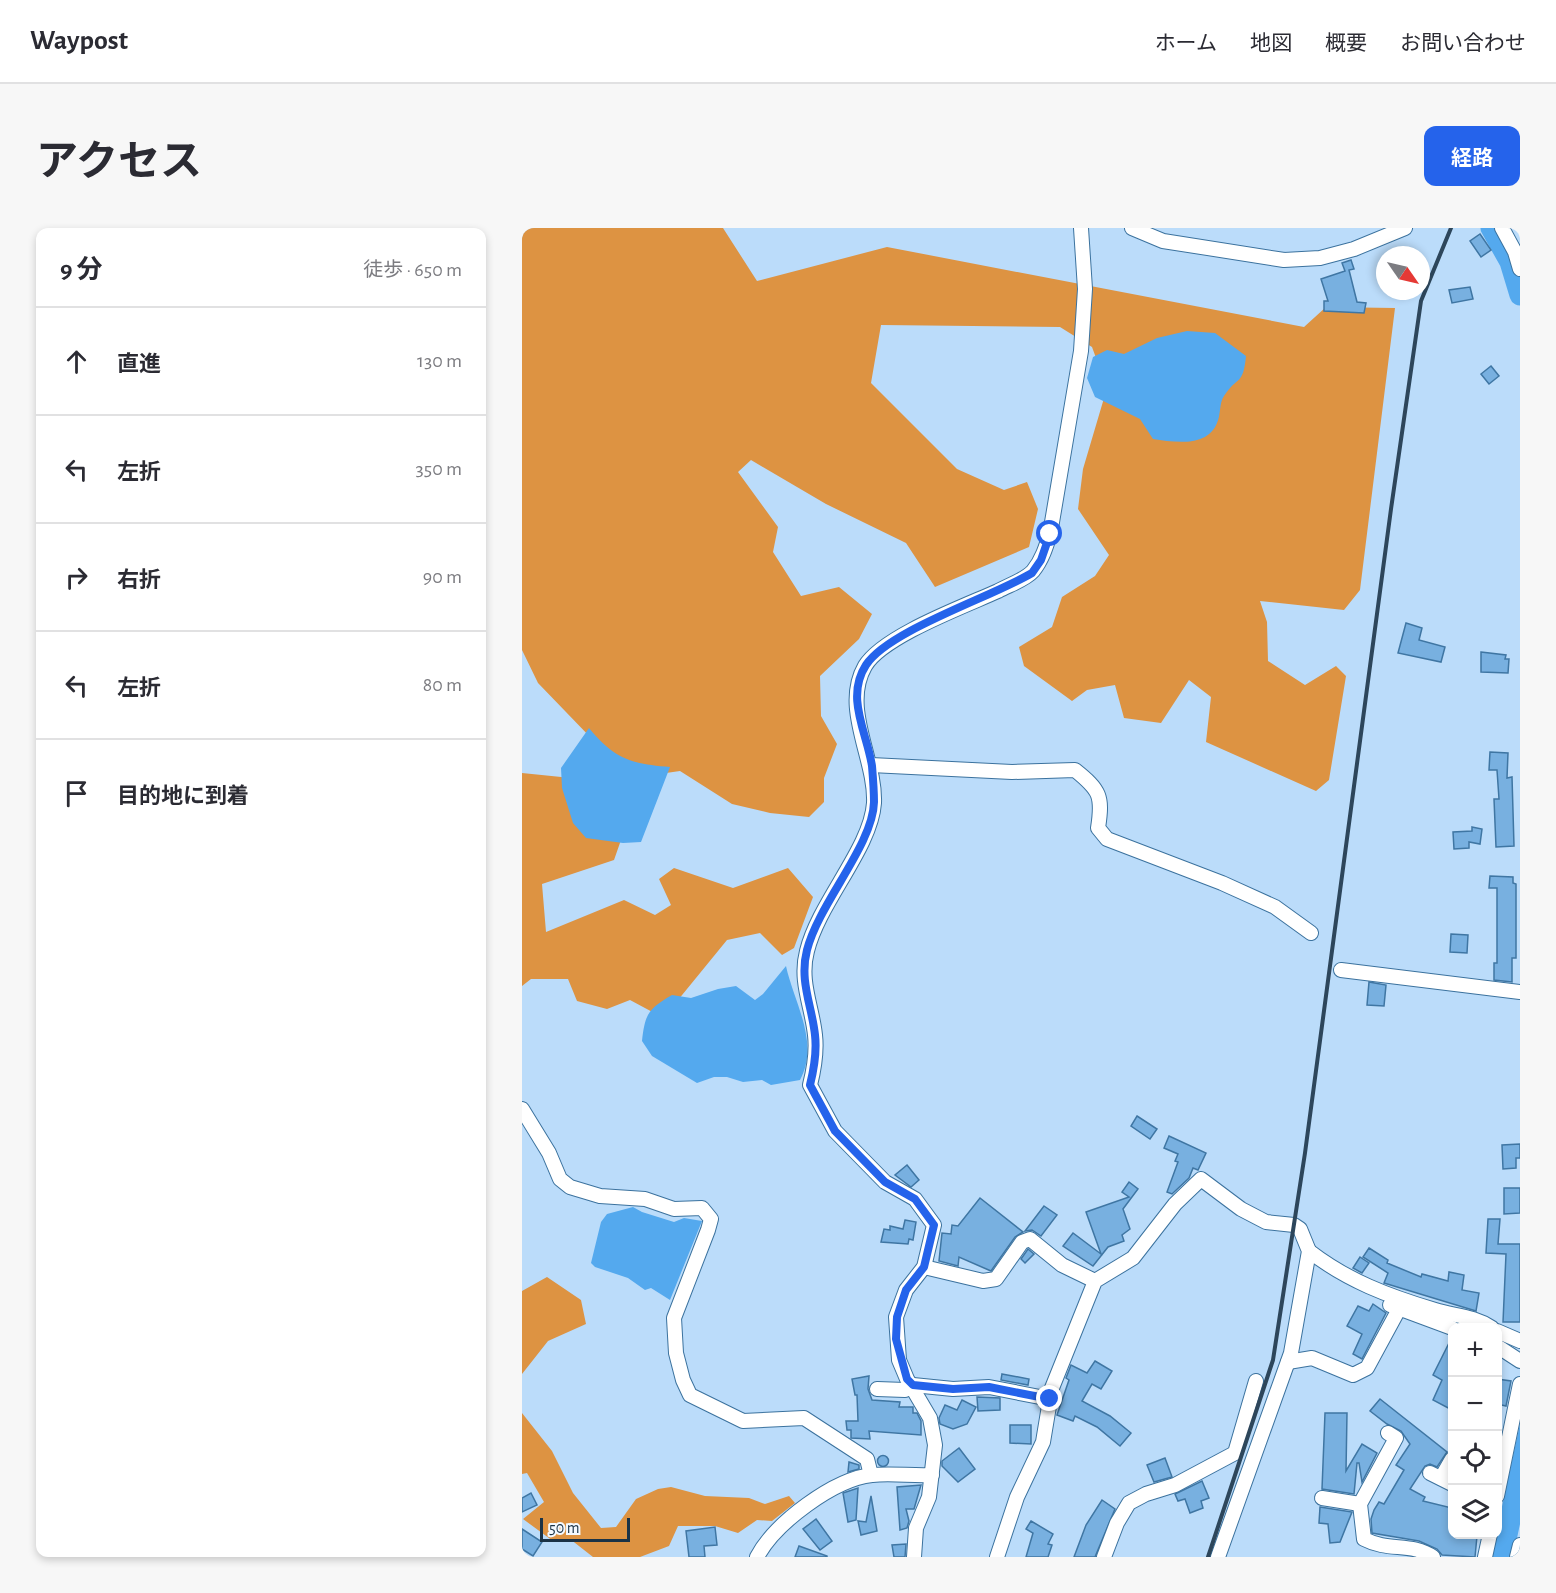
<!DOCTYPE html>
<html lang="ja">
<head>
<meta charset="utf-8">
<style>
  body { margin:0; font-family:"Alegreya Sans","Noto Sans JP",sans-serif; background:#f7f7f7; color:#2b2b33 }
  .controls { position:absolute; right:18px; bottom:18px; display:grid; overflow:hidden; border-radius:12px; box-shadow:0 3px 9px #0003 }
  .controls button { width:54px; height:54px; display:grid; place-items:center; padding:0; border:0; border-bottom:2px solid #e1e1e2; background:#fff; color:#2b2b33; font:30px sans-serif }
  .compass { position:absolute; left:854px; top:18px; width:54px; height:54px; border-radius:50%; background:#fff; box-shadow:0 3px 9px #0003; rotate:124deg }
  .scale { position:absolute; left:18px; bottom:15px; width:90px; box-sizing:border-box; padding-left:6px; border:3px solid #1b3346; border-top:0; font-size:16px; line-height:21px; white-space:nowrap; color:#1b3346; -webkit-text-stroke:4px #f4faff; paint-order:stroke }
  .stop { position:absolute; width:18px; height:18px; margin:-14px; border:4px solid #2563eb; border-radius:50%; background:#fff }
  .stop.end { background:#2563eb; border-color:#fff; box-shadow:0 2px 6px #0008 }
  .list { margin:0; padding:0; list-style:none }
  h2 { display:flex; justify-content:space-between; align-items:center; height:78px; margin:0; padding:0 24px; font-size:26px }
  h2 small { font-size:20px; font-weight:400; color:#7c7c81 }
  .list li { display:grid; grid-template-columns:39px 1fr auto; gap:18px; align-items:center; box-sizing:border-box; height:108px; padding:0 24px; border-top:2px solid #e1e1e2 }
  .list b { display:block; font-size:22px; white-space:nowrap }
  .list em { font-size:20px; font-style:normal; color:#7c7c81 }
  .icon { flex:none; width:33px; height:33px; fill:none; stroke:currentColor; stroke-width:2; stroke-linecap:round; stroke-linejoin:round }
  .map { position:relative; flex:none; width:998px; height:1329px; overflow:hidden; border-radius:12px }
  header { display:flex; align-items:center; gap:36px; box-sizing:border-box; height:84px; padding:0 30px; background:#fff; border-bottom:2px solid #e1e1e2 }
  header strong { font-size:28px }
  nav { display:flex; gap:33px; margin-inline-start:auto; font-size:21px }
  .intro { display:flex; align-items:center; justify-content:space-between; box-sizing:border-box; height:144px; padding:0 36px }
  h1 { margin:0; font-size:42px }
  .button { padding:15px 27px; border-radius:12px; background:#2563eb; color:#fff; font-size:21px; font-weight:700 }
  main { display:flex; gap:36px; padding:0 36px }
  aside { flex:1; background:#fff; border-radius:12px; box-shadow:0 3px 9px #0003 }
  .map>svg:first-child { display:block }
  .forest { fill:#dd9342 }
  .water { fill:#54a9ee }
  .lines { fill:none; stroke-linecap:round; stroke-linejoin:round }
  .river { stroke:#54a9ee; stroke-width:21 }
  .building { fill:#78b0e0; stroke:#3f76a3; stroke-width:1.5 }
  .minor-casing { stroke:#3b729e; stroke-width:16 }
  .minor { stroke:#fff; stroke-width:14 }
  .rail { stroke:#2d465b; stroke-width:4 }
  .route { stroke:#2563eb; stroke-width:8 }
</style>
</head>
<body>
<header>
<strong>Waypost</strong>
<nav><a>ホーム</a><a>地図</a><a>概要</a><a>お問い合わせ</a></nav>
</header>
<div class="intro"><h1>アクセス</h1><a class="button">経路</a></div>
<main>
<aside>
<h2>9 分<small>徒歩 · 650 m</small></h2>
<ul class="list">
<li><svg class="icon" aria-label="ahead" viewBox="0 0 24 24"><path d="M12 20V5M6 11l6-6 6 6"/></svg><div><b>直進</b></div><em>130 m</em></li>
<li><svg class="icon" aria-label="left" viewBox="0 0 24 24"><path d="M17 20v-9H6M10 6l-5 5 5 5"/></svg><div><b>左折</b></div><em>350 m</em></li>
<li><svg class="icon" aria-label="right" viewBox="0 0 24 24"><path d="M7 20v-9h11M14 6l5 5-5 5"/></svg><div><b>右折</b></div><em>90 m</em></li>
<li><svg class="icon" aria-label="left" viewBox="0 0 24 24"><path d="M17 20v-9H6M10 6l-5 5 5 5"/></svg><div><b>左折</b></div><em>80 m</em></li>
<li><svg class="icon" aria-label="arrive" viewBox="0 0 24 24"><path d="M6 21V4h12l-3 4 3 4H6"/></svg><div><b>目的地に到着</b></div></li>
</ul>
</aside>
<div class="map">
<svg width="998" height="1329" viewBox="0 0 998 1329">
  <rect width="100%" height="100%" fill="#bbdcfa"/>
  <g class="forest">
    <polygon points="0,0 201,0 235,53 365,19 782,99 804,79 873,80 838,362 822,382 738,373 745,394 746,433 783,457 814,438 824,448 807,552 794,563 684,514 689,469 667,452 639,495 602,490 593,457 565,462 550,473 502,438 497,419 530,399 540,369 573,348 587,327 556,281 561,241 585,160 570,119 538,99 359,97 349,155 435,241 482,262 505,254 516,281 507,319 413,359 384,315 304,276 229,232 216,244 256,299 251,324 279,368 317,359 350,386 337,411 298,448 299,488 315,516 302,550 302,574 287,589 248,585 210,576 158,543 130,547 98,540 16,455 0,422"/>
    <polygon points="0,545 49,550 106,592 92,632 20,656 24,704 102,672 133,687 149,677 137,651 152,640 211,660 266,640 291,669 272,720 260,727 238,705 205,712 156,772 136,787 108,772 85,781 55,773 46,751 9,751 0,758"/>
    <polygon points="25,1049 59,1072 64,1096 26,1113 0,1146 0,1063"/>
    <polygon points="0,1185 30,1223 51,1265 79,1300 94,1299 114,1271 136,1261 149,1259 183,1268 227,1270 243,1276 267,1268 273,1275 250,1293 235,1292 216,1305 193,1298 156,1298 147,1318 118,1329 71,1329 48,1311 31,1313 1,1291 22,1274 5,1245 0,1246"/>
  </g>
  <g class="water">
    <path d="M665,103L693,105L724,128C721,158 716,147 702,168C697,175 699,187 695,195C685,220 652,214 631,211L618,191L573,169L565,150L571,129L585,122L602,126L635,110Z"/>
    <path d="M67,500C92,531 110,536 148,539L119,614L101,615L64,610L51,595L40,560L39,540Z"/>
    <path d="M264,738C272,775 298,814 278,852L249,857L240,852L221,854L205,849H192L175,855L130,828L120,813C123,786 126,781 150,767L169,770L196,761L214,758L233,772L241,766Z"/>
    <polygon points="111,979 120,984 152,994 162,990 180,993 148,1072 129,1060 123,1062 106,1050 73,1039 69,1035 79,994 85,986"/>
    <polygon points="998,1196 998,1296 991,1329 969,1329"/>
  </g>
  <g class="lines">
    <polyline class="river" points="969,0 988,34 998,67"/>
  </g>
  <g class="building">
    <polygon points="958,6 969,22 959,29 948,13"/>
    <polygon points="829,32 832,41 827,42 835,74 844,75 842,85 802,83 802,73 806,73 799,51 823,43 820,35"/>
    <polygon points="948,59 951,71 930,75 927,62"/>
    <polygon points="969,138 977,148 967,156 959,146"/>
    <polygon points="884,395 900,400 897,412 923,419 919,434 876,425"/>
    <polygon points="959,424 984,427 983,431 987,431 986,445 959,444"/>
    <polygon points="968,524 986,525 985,550 990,549 992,618 974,619 972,571 977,571 975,542 967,542"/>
    <polygon points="950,599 960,601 958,616 947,614 947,620 932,621 931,604 950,603"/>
    <polygon points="968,648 991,649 991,655 994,656 994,730 990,730 990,754 972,752 972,735 975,735 975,660 967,660"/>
    <polygon points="929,706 946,707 945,725 928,724"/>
    <polygon points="847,754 864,757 862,778 845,777"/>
    <polygon points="615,888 635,901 628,911 609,898"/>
    <polygon points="647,908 684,925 676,942 671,940 667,950 650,966 645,964 656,934 653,933 656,926 642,920"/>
    <polygon points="998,916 998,930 994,930 994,940 981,941 980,917"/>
    <polygon points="385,937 397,952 389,959 373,947"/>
    <polygon points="607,954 616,961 601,981 608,1001 600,1007 602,1013 586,1019 571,1038 541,1018 551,1005 579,1026 564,984 607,969 600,964"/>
    <polygon points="982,960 998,960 998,985 982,986"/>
    <polygon points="458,970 501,1004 493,1009 469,1043 437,1029 436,1038 417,1033 420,1005 429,1006 430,997 436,998"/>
    <polygon points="522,978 535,987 519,1008 510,1002 503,1003"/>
    <polygon points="966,991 978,991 976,1016 998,1016 998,1094 981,1094 984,1026 964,1025"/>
    <polygon points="383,992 394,994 391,1012 387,1011 386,1016 359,1014 362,1001 368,1002 368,998 381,1001"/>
    <polygon points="847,1020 866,1032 865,1035 899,1049 900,1046 926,1053 927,1044 942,1047 940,1062 957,1065 954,1083 862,1055 866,1045 841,1029"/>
    <polygon points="506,1021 512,1026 503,1035 499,1031"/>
    <polygon points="838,1029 847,1035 840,1045 831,1040"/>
    <polygon points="851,1076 864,1085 840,1131 831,1126 840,1106 825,1098 836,1078 847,1083"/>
    <polygon points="930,1109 930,1182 911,1172 920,1152 911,1147"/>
    <polygon points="573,1133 590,1143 579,1161 570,1156 560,1173 588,1188 609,1205 598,1218 575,1199 553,1188 551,1193 535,1187 547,1152 544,1150 549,1137 565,1145"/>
    <polygon points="480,1146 507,1151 506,1157 479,1152"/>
    <polygon points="347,1148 346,1161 350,1172 378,1174 377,1179 391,1179 391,1185 395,1185 399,1193 399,1207 347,1203 348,1211 329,1210 329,1202 325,1202 324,1193 336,1193 335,1167 333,1167 330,1151"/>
    <polygon points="975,1151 989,1153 984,1178 975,1176"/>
    <polygon points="455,1169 478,1170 478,1182 456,1183"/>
    <polygon points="858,1171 925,1224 915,1239 908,1236 903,1238 888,1261 903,1269 901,1273 930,1280 930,1306 955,1308 953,1329 920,1327 915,1321 897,1313 850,1305 849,1291 852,1282 857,1274 862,1276 882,1242 874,1237 888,1216 879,1203 865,1196 848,1183"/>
    <polygon points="440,1172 454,1179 445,1196 431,1201 418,1196 417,1190 423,1177 435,1182"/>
    <polygon points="803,1185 825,1185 824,1243 840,1216 855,1225 840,1254 837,1235 835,1235 832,1266 800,1261"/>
    <polygon points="488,1197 509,1197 509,1216 488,1215"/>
    <polygon points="437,1220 453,1241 436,1254 420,1238 420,1233"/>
    <circle cx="361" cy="1233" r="5.5"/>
    <polygon points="643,1230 650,1249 632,1254 625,1237"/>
    <polygon points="327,1234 337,1237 337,1241 326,1244"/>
    <polygon points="680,1253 687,1270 679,1273 681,1280 668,1285 663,1271 656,1273 653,1266"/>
    <polygon points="399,1257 392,1281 384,1281 387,1293 385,1300 378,1302 375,1259"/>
    <polygon points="336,1260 334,1292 326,1294 321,1265"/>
    <polygon points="9,1265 15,1277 0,1284 0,1270"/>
    <polygon points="349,1268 355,1303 339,1307 336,1293 344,1294"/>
    <polygon points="580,1272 593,1281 573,1329 552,1329 564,1297"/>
    <polygon points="798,1279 830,1284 818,1314 808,1315 806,1296 797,1295"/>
    <polygon points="294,1291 310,1313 298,1322 281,1301"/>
    <polygon points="509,1293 531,1306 526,1316 530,1317 526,1329 504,1329 511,1305 504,1301"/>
    <polygon points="193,1299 195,1317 182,1318 183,1329 167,1329 164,1303"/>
    <polygon points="0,1301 20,1314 11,1328 0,1321"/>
    <polygon points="384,1316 383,1329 372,1329 370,1317"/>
    <polygon points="277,1318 305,1328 305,1329 273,1329"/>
  </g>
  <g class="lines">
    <defs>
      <g id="minor">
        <polyline points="610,0 641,13 762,32 798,30 832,21 883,0"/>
        <polyline points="980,0 993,24 998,41"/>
        <path d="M349,537L490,544L553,542C578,562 581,568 576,600L585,611L700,655L753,679L789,705"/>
        <polyline points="819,742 998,764"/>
        <polyline points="0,881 27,925 38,951 48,959 78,968 123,971 152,981 180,980 189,991 186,1002 152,1090 154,1125 161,1152 168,1167 221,1193 282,1190 345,1231 349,1247"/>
        <path d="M787,1023C826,1053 866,1068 913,1082C933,1088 952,1088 970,1100"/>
        <polyline points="402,1039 461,1053 474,1051 500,1014 508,1011 540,1037 573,1053"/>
        <polyline points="868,1077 930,1100"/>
        <polyline points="975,1103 998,1113"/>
        <polyline points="975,1118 998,1133"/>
        <polyline points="766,1134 790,1130 831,1147 845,1140 877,1081"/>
        <polyline points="355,1161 383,1162 391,1157 431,1161 467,1159 528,1171"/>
        <path d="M866,1205L874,1210L838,1276L842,1311C867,1324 889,1314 911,1329"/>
        <polyline points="908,1245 930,1256"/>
        <polyline points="919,1250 930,1231"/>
        <polyline points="975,1268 998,1156"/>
        <polyline points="800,1270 838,1276"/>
        <path d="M235,1329C253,1295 312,1251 350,1247C370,1245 390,1248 410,1247"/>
        <path d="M392,1329L394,1300L407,1269L413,1217L408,1190L385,1151L377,1132L374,1089L384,1062L402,1039L412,997L393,971L363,954L313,903L288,857C292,841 295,824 293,807C290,778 277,753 285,723C297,674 349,620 352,575C354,531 319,480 343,438C361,408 443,378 476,363C487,357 503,352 511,343C520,332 524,319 528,306L559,123L563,61L559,0"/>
        <polyline points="475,1329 495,1269 521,1214 530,1160 573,1053 611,1030 653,976 679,951 719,981 744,994 772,997 778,1001 787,1023 769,1125 696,1329"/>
        <polyline points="582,1329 595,1295 607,1275 624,1266 653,1257 713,1225 734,1153"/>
        <polyline points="963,1329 968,1306"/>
        <polyline points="995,1329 998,1317"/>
      </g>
    </defs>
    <use href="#minor" class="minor-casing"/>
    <use href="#minor" class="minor"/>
    <polyline class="rail" points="686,1329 751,1132 783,925 869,281 899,73 929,0"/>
  </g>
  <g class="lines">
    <path class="route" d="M528,1171L467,1159L431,1161L391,1157L385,1151L374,1111L375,1089L384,1062L402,1039L412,997L393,971L363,954L313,903L288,857C292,841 295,824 293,807C290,778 277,753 285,722C297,675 351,617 352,574C352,563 351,550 350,538C345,505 323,469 344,437C367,402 470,369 510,345L519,332L528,306"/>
  </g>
</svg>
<div class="controls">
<button>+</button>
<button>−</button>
<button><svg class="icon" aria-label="locate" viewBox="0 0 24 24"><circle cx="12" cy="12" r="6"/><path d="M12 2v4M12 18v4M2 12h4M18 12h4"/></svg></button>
<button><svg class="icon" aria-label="layers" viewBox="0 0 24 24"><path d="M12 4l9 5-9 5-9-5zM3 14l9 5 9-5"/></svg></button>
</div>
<svg class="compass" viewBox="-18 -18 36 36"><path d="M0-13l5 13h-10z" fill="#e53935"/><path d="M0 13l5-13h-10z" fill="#7c7c81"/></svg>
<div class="scale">50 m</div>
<div class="stop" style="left:528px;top:306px"></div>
<div class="stop end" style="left:528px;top:1171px"></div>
</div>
</main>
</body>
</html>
